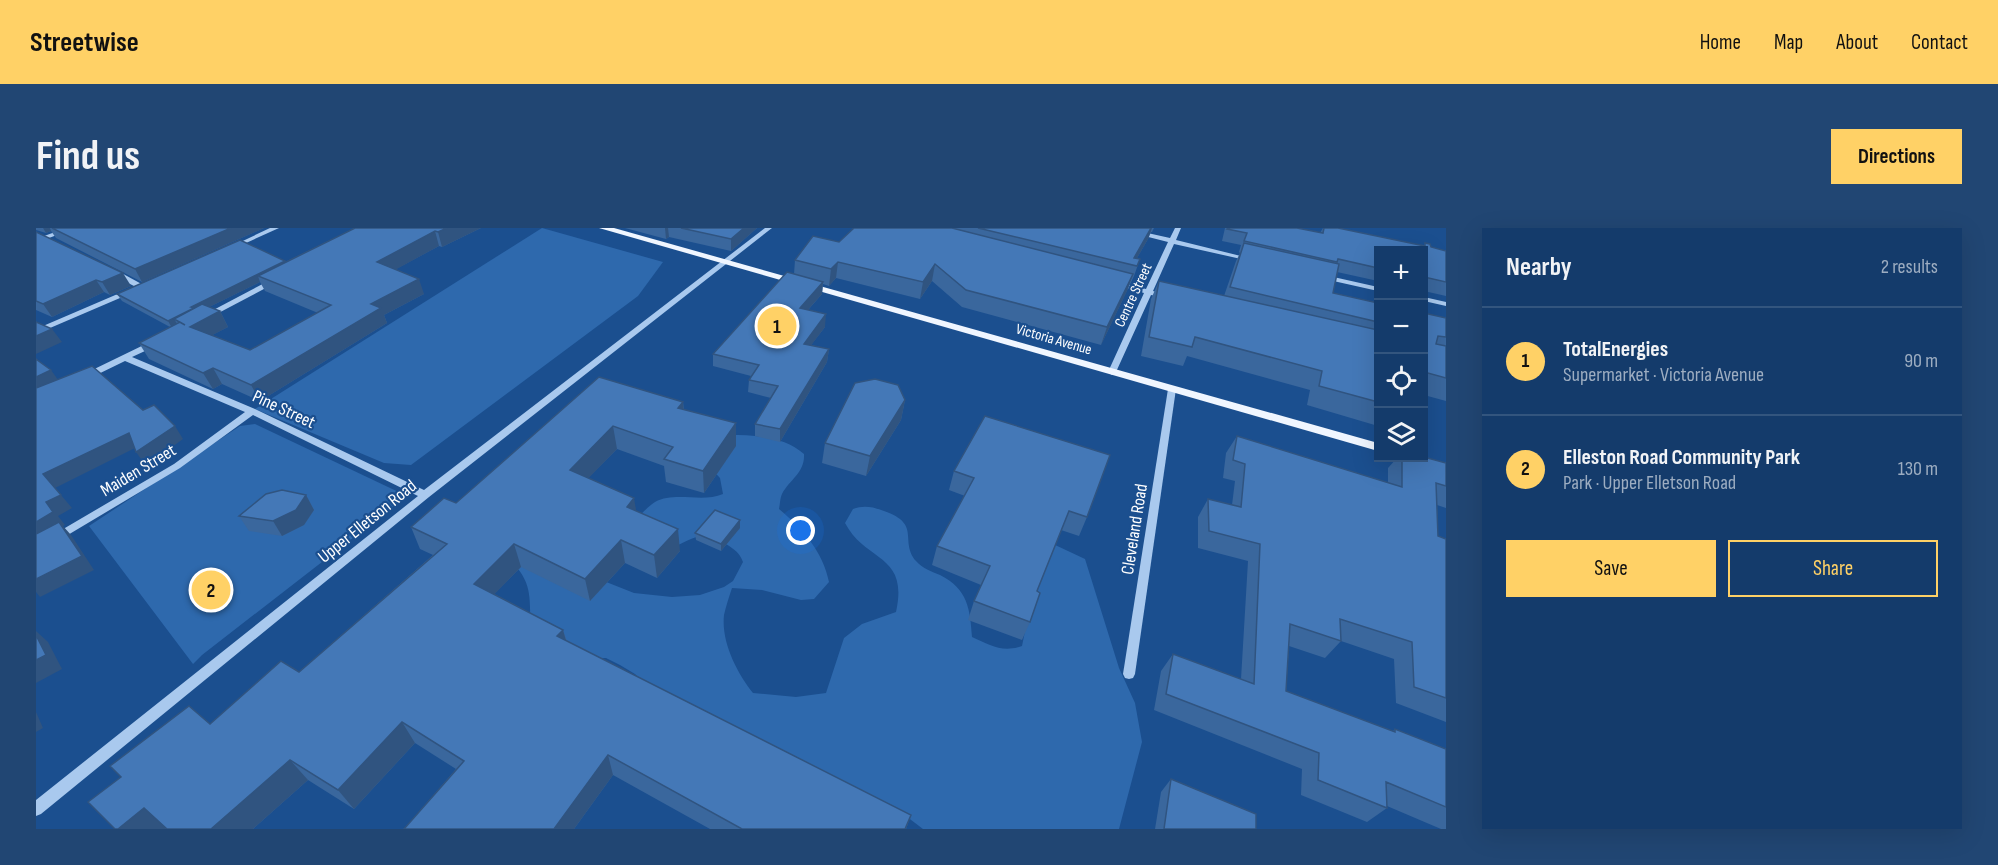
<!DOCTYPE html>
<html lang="en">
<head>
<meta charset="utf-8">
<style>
  body { margin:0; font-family:"Sofia Sans Condensed",sans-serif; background:#214673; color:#f1f3f6 }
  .controls { position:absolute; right:18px; top:18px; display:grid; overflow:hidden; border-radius:0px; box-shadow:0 6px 24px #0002 }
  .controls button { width:54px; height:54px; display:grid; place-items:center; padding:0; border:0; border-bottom:2px solid #33557e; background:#143b6b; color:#f1f3f6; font:30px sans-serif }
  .you { position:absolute; left:765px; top:303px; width:21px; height:21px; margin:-15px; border:4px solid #fff; border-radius:50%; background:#1a73e8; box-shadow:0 0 0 9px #1a73e833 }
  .badge { display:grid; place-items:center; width:39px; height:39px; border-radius:50%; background:#ffd166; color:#111; font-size:20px; font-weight:700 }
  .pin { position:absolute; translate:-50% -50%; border:3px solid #fff; box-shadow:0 2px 6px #0006 }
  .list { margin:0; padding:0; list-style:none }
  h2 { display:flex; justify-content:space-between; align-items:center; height:78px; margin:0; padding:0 24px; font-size:26px }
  h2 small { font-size:20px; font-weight:400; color:#9dadc1 }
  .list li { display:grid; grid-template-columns:39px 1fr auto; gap:18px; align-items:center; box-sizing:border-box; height:108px; padding:0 24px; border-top:2px solid #33557e }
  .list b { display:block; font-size:22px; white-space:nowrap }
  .list p { margin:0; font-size:20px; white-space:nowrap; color:#9dadc1 }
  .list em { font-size:20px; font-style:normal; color:#9dadc1 }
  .actions { display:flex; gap:12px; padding:18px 24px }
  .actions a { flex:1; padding:14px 0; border:2px solid #ffd166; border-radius:0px; text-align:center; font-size:21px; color:#ffd166 }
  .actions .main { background:#ffd166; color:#111 }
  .icon { flex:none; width:33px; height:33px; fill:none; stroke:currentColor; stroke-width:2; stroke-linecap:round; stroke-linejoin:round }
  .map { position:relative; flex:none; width:1410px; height:601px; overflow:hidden; border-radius:0px }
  header { display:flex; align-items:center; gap:36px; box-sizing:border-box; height:84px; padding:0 30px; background:#ffd166; color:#111 }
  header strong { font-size:28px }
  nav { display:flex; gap:33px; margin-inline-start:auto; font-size:21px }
  .intro { display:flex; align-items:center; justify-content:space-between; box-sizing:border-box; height:144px; padding:0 36px }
  h1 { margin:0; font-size:42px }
  .button { padding:15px 27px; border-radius:0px; background:#ffd166; color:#111; font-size:21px; font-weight:700 }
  main { display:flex; gap:36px; padding:0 36px }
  aside { flex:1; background:#143b6b; border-radius:0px; box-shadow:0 6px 24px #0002 }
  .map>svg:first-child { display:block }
  .green { fill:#2e69ad }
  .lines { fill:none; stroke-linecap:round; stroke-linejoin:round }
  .minor { fill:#a9c9ee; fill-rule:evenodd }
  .major { fill:#f0f6ff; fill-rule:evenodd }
  .wall { fill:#3a679d; fill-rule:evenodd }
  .shaded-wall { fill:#305480 }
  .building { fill:#4478b7; stroke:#305480; stroke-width:1.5 }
  .labels { text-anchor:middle; stroke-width:4.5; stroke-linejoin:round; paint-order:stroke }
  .far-street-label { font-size:15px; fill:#fff; stroke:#1b4f8f }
  .street-label { font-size:18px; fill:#fff; stroke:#1b4f8f }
</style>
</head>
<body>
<header>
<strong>Streetwise</strong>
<nav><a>Home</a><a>Map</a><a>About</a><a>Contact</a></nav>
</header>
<div class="intro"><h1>Find us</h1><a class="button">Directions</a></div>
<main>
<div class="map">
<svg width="1410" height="601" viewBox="0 0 1410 601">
  <rect width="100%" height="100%" fill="#1b4f8f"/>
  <g class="green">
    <polygon points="506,0 627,34 602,68 375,237 348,235 219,181"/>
    <polygon points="219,196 371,268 166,427 157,436 53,298 204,198"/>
    <path d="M693,207C718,207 748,208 768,226C769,245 754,251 746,266C744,270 744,277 743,281C767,301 787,324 793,354L778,371L765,372L726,362L696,360C693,369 690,378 688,387C685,414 701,445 717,465L760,469L790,465L808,410L826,396L860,384C873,325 830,335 809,295L817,281C828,277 837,279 848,283C886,296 863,313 880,333C886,340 896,344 904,347C932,361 934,381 936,409C954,417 966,425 986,418L1006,319L1017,316L1049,331L1083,440L1099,475L1106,514L1083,601H887L858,579L635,486L599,446L584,437L570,430L532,431L494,389C495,354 489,348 466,322L545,344L598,365L636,369L664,367L688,359L697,353L707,334C703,324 699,322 690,316C669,302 661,308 640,318L597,294C604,288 611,279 619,274C639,263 666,275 687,266L684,250L670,235Z"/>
  </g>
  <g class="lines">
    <g class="minor">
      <polygon points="30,0 39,0 0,15 0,11"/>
      <polygon points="234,0 243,0 199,20 194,19"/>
      <polygon points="729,0 736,0 393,269 5,586 0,588 0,572 382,268 217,187 144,240 0,326 0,317 138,236 209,184 89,133 52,151 46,151 46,147 116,113 122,113 122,117 96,129 219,181 388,262"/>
      <polygon points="1077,0 1089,0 1134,10 1139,0 1145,0 1140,12 1217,31 1214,33 1138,16 1117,63 1133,68 1129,70 1115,67 1080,144 1076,147 1072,144 1108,65 1077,56 1081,54 1110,61 1132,14"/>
      <polygon points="74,42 80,42 111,59 104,61 74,46"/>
      <polygon points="1284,46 1342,59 1342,63 1284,50"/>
      <polygon points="236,51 243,53 173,90 170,90 166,88"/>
      <polygon points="91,62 98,64 0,106 0,101"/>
      <polygon points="1388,69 1410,74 1410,78 1388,73"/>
      <polygon points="1136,158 1140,161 1099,446 1097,450 1093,451 1089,450 1087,446 1132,161"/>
    </g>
    <polygon class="major" points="563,0 578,0 1342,215 1342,223"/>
  </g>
  <g class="wall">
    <polygon points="0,0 228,0 106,54 20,10 15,3 10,5 0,2"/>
    <path d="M319,0H445L406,19L403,18L360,41L388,66L348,87L351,95L224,173L186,156L177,161L113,131L103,115L134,99L86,73L81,66L249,34ZM224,54L229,63L282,85L214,122L176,107L192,99L184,83L173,79Z"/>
    <polygon points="589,0 721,0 695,23 633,9 630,11"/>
    <polygon points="818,0 1118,0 1116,4 1115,4 1112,11 1101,30 1104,31 1098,48 1065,117 926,79 896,53 884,71 800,50 793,58 787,56 786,66 772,82 789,99 775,117 793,121 791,134 744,214 719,208 719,196 735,170 712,164 713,152 715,148 677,138 677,126 758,46 759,32 803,14"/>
    <polygon points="1189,0 1260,0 1284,5 1287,0 1302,0 1388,18 1389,15 1395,19 1410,23 1410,68 1388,63 1388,22 1342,22 1342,53 1301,44 1297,65 1342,75 1342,198 1271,177 1274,162 1151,128 1147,138 1105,128 1115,71 1123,53 1188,68 1200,33 1204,25 1203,24 1205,17 1186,13"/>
    <polygon points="0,4 95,58 74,67 68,64 16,89 0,82"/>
    <polygon points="1388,85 1410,90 1410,173 1388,167"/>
    <polygon points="563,149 647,174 648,182 700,218 668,265 630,254 628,238 581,221 552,250 600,283 644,323 621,350 589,335 554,373 485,339 458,366 527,402 531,413 875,587 870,601 674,601 577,547 538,601 368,601 420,541 379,515 318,581 272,552 217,601 79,601 174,496 263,444 397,327 384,321 375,299 420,275"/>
    <polygon points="869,172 865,192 830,248 786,235 789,215"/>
    <polygon points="1201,208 1352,255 1352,240 1361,230 1388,230 1410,235 1410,280 1401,277 1402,308 1410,311 1410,494 1360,475 1358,431 1305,413 1289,430 1253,418 1250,463 1357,503 1359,501 1410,521 1410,601 1405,601 1351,578 1351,580 1331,594 1265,567 1266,541 1118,482 1125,443 1137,426 1205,451 1212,333 1162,320 1162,289 1172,271 1196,277 1199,253 1187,250 1190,225"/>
    <polygon points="918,243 1051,289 1043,308 1025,302 1001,363 994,394 986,412 932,392 938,373 945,357 896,337 901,318 929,268 913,262"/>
    <polygon points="270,267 278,282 268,297 246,308 213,303 203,288"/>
    <polygon points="704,300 685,323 660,312 659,305"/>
    <polygon points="1135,551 1220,601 1119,601 1125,564"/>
  </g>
  <g class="shaded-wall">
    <polygon points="7,0 14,0 15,3 10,5"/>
    <polygon points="195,0 228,0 106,54 99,41"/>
    <polygon points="411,0 445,0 406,19 402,4"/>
    <polygon points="629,0 632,0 633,9 630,11"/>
    <polygon points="708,0 721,0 695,23 695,11"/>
    <polygon points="1115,0 1116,0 1112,11 1097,37 1098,30"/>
    <polygon points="399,3 403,18 346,49 341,34"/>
    <polygon points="249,33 252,40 222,48 224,54 161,85 138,91 142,97 136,100 132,93 155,79"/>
    <polygon points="802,34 800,50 793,58 795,41"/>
    <polygon points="899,36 896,53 884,71 887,54"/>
    <polygon points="87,45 95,58 74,67 66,54"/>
    <polygon points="1097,46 1091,63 1065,117 1071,99"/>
    <polygon points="383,51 388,66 348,87 351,95 224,173 215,157 335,76"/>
    <polygon points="60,52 68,64 16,89 7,76"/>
    <polygon points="787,54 786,66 763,92 764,80"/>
    <polygon points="184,83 192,99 163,114 154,99"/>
    <polygon points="790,86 789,99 767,128 768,116"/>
    <polygon points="16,101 26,114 0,126 0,108"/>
    <polygon points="793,121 791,134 744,214 744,201"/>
    <polygon points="177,140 186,156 177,161 167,145"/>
    <polygon points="15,142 25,156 0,168 0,149"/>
    <polygon points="869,172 865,192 830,248 834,228"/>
    <polygon points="647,174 649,196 642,180"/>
    <polygon points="700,195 700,218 668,265 667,243"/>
    <polygon points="139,198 147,211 110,238 100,224"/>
    <polygon points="577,198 581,221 538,265 534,242"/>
    <polygon points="93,205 103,218 19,260 36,280 22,288 29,297 27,298 35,307 58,342 4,369 0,364 0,294 7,246"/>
    <polygon points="270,267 278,282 268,297 246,308 237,293"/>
    <polygon points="598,270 602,293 591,279"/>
    <polygon points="704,292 704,300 685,323 685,316"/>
    <polygon points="642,301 644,323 621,350 618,327"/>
    <polygon points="585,312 589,335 554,373 549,351"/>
    <polygon points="478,316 485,339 447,378 438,356"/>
    <polygon points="527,402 533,423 521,408"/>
    <polygon points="0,403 12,414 26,441 0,455"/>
    <polygon points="0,484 7,500 0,504"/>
    <polygon points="366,494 379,515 318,581 302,562"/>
    <polygon points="572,527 577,547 538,601 518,601"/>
    <polygon points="254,532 272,552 217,601 175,601"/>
    <polygon points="108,580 132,599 129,601 82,601"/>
  </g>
  <g class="building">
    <polygon points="16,0 195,0 99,41"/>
    <polygon points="319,0 411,0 402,4 399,3 341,34 383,51 335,76 345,80 215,157 177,140 167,145 103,115 144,94 149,97 138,91 166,76 184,83 154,99 214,122 295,77 222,48"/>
    <polygon points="645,0 708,0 695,11"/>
    <polygon points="818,0 916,0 1097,46 1071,99 930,62 899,36 887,54 802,34 795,41 759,32 777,8 803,14"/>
    <polygon points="942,0 1115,0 1098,30 1104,31 1101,38"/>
    <polygon points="1192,0 1261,0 1287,5 1288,0 1302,0 1389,18 1389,15 1394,16 1395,19 1410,23 1410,54 1388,49 1388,22 1342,22 1342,40 1302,31 1301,34 1208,13 1211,5 1191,1"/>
    <polygon points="0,4 87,45 66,54 60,52 7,76 0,73"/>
    <polygon points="204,12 249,33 155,79 158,80 132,93 81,66"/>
    <polygon points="1208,15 1303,36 1297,65 1342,75 1342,94 1194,59"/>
    <polygon points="751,44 787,54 764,80 790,86 768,116 793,121 744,201 719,196 742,158 713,152 723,137 677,126"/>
    <polygon points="1123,53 1342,102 1342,174 1283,158 1286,143 1159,109 1156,119 1113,109"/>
    <polygon points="1388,85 1410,90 1410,109 1402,108 1400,116 1410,118 1410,150 1388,144"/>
    <polygon points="0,94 16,101 0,108"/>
    <polygon points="0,131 15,142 0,149"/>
    <polygon points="56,138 107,182 118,177 139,198 100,224 93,205 7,246 25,267 10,274 17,284 0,294 0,160"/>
    <polygon points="563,149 647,174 642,180 700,195 667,243 628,231 637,219 577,198 534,242 598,270 591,279 642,301 618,327 585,312 549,351 478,316 438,356 527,402 521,408 875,587 869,601 706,601 572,527 518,601 368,601 428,533 366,494 302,562 254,532 175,601 131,601 108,580 82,601 79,601 52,574 85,549 74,538 153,478 174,496 245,433 263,444 411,316 375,299 408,270 420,275"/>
    <polygon points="839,151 862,157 869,172 834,228 789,215 819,155"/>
    <polygon points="949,188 1074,227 1051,289 1033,283 1001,363 1004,365 994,394 938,373 954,338 901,318 938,250 918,243"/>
    <polygon points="1201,208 1366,259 1366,230 1388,229 1410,235 1410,258 1400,255 1402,308 1410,311 1410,470 1378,459 1376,414 1304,391 1305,413 1254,396 1250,463 1359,504 1359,501 1410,521 1410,579 1350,554 1351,580 1282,552 1283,525 1130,466 1137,426 1218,456 1224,316 1173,303 1172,271 1205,279 1209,236 1197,232"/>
    <polygon points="246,262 270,267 260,282 237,293 203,288 230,266"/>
    <polygon points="679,282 704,292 685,316 659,305"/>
    <polygon points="23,294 46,328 0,351 0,306"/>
    <polygon points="0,407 10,427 0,432"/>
    <polygon points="1135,551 1220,586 1220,601 1128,601"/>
  </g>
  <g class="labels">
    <g class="far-street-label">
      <text transform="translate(1097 67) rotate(-65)" y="5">Centre Street</text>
      <text transform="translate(1018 111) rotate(16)" y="5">Victoria Avenue</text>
    </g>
    <g class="street-label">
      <text transform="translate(248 181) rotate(25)" y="6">Pine Street</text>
      <text transform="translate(102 242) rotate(-31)" y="6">Maiden Street</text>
      <text transform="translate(331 293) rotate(-39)" y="6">Upper Elletson Road</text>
      <text transform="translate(1098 301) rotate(-81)" y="6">Cleveland Road</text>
    </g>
  </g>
</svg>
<div class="controls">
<button>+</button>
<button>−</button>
<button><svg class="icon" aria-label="locate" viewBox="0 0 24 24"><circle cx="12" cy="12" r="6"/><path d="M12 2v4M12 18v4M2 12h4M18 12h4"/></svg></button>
<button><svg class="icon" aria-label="layers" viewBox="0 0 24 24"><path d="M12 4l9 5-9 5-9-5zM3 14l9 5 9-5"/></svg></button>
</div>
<div class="you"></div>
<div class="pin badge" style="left:741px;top:98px">1</div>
<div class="pin badge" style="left:175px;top:362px">2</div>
</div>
<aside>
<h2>Nearby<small>2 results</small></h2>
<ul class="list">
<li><span class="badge">1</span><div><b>TotalEnergies</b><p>Supermarket · Victoria Avenue</p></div><em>90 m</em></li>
<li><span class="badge">2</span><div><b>Elleston Road Community Park</b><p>Park · Upper Elletson Road</p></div><em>130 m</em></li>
</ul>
<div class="actions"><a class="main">Save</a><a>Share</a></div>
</aside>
</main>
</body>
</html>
